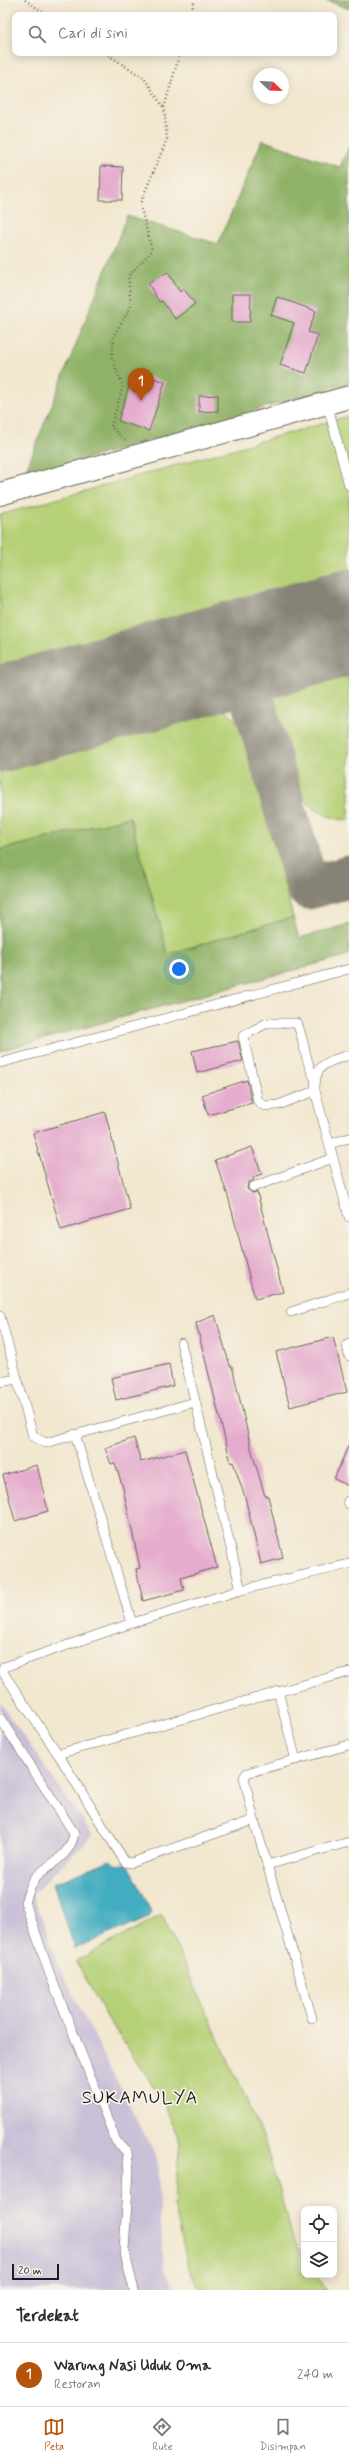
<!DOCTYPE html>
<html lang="id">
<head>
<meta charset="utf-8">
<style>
  body { margin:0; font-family:Mynerve,sans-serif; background:#f7f7f7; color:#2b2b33 }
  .controls { position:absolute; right:12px; bottom:12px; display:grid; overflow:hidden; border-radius:8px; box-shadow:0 2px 10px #0003 }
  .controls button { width:36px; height:36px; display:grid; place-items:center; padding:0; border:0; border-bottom:1px solid #e1e1e2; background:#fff; color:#2b2b33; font:20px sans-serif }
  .compass { position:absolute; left:253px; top:68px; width:36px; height:36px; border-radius:50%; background:#fff; box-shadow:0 2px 10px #0003; rotate:113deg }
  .scale { position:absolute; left:12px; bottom:10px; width:47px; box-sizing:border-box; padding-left:4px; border:2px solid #1c1c1c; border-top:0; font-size:11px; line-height:14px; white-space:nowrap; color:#1c1c1c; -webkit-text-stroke:3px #f7f3e8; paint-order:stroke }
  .you { position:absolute; left:179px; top:969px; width:14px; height:14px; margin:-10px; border:3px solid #fff; border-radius:50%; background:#1a73e8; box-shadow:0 0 0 6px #1a73e833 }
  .badge { display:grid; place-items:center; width:26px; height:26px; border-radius:50%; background:#b45309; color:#fff; font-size:13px; font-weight:700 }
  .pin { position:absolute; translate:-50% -33px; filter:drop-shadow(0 1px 2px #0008) }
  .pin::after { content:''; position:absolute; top:21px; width:14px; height:12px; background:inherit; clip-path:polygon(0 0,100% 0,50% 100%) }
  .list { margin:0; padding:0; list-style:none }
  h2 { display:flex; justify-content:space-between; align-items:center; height:52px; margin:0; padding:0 16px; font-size:17px }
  h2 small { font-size:13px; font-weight:400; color:#7c7c81 }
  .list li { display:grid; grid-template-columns:26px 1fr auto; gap:12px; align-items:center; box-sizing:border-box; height:64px; padding:0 16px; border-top:1px solid #e1e1e2 }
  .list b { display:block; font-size:15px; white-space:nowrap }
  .list p { margin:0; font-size:13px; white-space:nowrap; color:#7c7c81 }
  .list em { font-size:13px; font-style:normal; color:#7c7c81 }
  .icon { flex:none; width:22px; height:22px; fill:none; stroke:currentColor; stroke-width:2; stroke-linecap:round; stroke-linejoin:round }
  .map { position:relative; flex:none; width:349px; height:2290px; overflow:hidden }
  .search { position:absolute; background:#fff; box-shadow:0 2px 10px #0003; left:12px; right:12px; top:12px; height:44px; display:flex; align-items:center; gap:10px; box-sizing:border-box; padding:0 14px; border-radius:8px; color:#7c7c81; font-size:15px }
  .sheet { height:116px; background:#fff }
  nav { display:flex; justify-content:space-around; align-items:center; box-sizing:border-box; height:56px; border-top:1px solid #e1e1e2; background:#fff; font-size:11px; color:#7c7c81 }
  nav a { display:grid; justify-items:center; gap:2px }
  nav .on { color:#b45309 }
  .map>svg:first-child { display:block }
  .industrial { fill:#c9bfd7 }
  .green { fill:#b5d076; stroke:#687649 }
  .forest { fill:#90b267; stroke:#566742 }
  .water { fill:#42adc0; stroke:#2f646e }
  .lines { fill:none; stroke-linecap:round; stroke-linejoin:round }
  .taxiway { stroke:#878276; stroke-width:43 }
  .runway { stroke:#878276; stroke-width:106 }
  .building { fill:#e5acce }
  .service-casing { stroke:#67635b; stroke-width:10 }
  .tertiary-casing { stroke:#67635b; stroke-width:24 }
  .path { stroke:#67635b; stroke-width:2.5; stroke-dasharray:1 3; stroke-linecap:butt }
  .service { stroke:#fff; stroke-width:9 }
  .tertiary { stroke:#fff; stroke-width:22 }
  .labels { text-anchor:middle; stroke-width:3.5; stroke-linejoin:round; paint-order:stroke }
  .quarter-label { font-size:18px; letter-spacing:1px; fill:#1c1c1c; stroke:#f7f3e8 }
</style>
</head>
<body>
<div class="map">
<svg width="349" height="2290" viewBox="0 0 349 2290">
  <rect width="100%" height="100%" fill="#f7f3e8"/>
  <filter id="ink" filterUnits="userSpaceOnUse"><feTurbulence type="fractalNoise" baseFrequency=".025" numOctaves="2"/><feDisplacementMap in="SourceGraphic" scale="8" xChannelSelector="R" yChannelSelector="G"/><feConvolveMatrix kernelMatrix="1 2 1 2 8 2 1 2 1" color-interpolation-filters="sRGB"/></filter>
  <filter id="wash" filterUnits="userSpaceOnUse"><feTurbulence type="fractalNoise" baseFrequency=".012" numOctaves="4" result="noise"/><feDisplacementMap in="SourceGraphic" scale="16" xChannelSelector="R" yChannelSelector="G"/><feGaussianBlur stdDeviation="0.9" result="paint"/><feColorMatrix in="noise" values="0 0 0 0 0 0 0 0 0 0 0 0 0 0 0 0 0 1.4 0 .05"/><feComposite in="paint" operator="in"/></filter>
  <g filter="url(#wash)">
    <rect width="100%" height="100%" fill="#f2e7cf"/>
    <polygon class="industrial" points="0,1703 93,1835 33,1894 60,1969 157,2159 164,2271 177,2290 0,2290"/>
    <g class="green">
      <polygon points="349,416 349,600 0,698 0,515"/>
      <path d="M349,642V820C299,819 282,767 276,726C274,713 270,695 278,684C296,653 318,651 349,642Z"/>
      <path d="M183,689C216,698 221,704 244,729L293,917L168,954L130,817L0,850V739Z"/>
      <polygon points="162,1915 263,2136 294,2242 304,2256 304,2275 317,2275 327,2290 200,2290 188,2267 174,2204 180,2142 162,2099 107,2017 76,1961"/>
    </g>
    <g class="forest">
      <polygon points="326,0 349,0 349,9"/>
      <polygon points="262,140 340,167 349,146 349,383 23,477 127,216 218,244"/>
      <polygon points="130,817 168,954 293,917 299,938 349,924 349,955 0,1051 0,850"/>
    </g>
    <polygon class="water" points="110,1860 117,1865 129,1865 151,1911 148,1917 75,1949 53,1884"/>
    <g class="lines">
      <polyline class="taxiway" points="239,652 308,888 349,877"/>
      <polyline class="runway" points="0,719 349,622"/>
    </g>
    <g id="blocks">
      <g class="building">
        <polygon points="101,166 123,167 122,200 100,200"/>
        <polygon points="168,272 180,292 184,289 195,304 175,319 162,301 159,302 148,283"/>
        <polygon points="232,294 251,294 250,322 232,322"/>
        <polygon points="277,297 316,311 308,332 318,335 306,373 280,365 294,323 271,315"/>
        <polygon points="134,371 165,382 149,431 118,421"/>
        <polygon points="218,395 218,411 199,412 199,396"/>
        <polygon points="238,1041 243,1061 197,1073 192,1051"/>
        <polygon points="247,1080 252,1103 208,1115 202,1095"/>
        <polygon points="105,1112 130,1209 61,1230 33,1133"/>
        <polygon points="252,1147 262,1174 253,1177 254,1180 248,1183 247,1189 252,1193 257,1192 283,1292 255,1299 228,1196 215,1160"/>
        <polygon points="215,1315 230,1366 232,1366 252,1452 265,1496 268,1496 283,1558 261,1564 245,1497 233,1462 231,1463 196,1323"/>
        <polygon points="333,1337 347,1392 290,1407 276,1352"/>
        <polygon points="169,1364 173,1386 116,1400 111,1378"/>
        <polygon points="134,1438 141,1462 185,1450 217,1567 181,1578 184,1590 143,1601 136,1569 140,1568 123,1488 115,1463 111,1464 105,1448"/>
        <polygon points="349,1444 349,1486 334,1479"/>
        <polygon points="37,1465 48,1511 15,1521 3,1475"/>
      </g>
    </g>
  </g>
  <g filter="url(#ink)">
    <use href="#blocks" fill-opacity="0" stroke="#67635b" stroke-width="1"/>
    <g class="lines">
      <defs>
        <g id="service">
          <polyline points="327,403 349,485"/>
          <path d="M349,1055C326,1062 314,1064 315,1091L349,1217"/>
          <polyline points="0,1063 349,969"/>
          <path d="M314,1077C304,1058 305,1042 297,1023H267L243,1036L258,1101L264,1106L278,1105L315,1091"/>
          <polyline points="330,1144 349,1138"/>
          <polyline points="253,1187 333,1158"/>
          <polyline points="291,1312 349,1293"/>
          <polyline points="0,1316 33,1436 45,1443 195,1402"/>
          <polyline points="181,1343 241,1590"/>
          <polyline points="349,1344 347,1345 349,1356"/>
          <polyline points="0,1382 17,1379"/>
          <polyline points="75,1434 132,1623"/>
          <polyline points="348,1501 349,1504"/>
          <polyline points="349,1564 241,1590 132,1623 4,1667 2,1671 58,1754 349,1672"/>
          <polyline points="278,1691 296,1760"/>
          <path d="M0,1718L74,1833C71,1856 51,1862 36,1877C31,1882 28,1895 25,1902L49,1972L116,2141L127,2152L129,2171L124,2250L134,2290"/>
          <polyline points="58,1754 125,1862 131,1863 254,1820"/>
          <polyline points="267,1865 349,1842"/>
          <polyline points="312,2018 254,1820 244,1777 247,1773 349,1745"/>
        </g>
        <polyline id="tertiary" points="0,494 349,397"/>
      </defs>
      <use href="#service" class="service-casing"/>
      <use href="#tertiary" class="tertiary-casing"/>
      <g class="path">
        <polyline points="25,0 47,15"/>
        <polyline points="190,15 195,0"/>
        <polyline points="105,53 144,78 164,108"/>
        <polyline points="125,440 111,427 123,386 112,358 114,335 131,307 128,276 152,251 140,204 167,139 164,108 180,53"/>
      </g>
      <use href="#service" class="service"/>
      <use href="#tertiary" class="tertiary"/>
    </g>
  </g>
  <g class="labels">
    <g class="quarter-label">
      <text x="140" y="2103">SUKAMULYA</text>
    </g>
  </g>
</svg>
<div class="controls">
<button><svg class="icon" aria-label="locate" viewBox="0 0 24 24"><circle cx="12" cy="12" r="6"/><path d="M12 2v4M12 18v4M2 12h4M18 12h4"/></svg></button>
<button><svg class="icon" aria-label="layers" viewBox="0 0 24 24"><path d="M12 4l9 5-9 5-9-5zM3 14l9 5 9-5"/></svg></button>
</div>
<svg class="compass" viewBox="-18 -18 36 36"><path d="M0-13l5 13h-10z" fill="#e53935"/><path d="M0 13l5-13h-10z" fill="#7c7c81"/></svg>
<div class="scale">20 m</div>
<div class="you"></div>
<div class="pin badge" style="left:141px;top:401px">1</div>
<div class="search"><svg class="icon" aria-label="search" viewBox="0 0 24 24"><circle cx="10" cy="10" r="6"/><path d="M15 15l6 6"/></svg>Cari di sini</div>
</div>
<section class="sheet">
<h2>Terdekat<small></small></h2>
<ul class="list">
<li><span class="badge">1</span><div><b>Warung Nasi Uduk Oma</b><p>Restoran</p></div><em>240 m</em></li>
</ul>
</section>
<nav>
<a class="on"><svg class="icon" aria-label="map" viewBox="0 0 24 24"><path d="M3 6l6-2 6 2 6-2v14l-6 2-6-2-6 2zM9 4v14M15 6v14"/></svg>Peta</a>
<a><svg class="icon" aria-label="directions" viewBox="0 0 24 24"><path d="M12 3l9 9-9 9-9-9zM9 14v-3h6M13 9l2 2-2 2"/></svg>Rute</a>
<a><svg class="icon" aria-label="saved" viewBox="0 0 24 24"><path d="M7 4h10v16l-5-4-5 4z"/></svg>Disimpan</a>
</nav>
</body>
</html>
